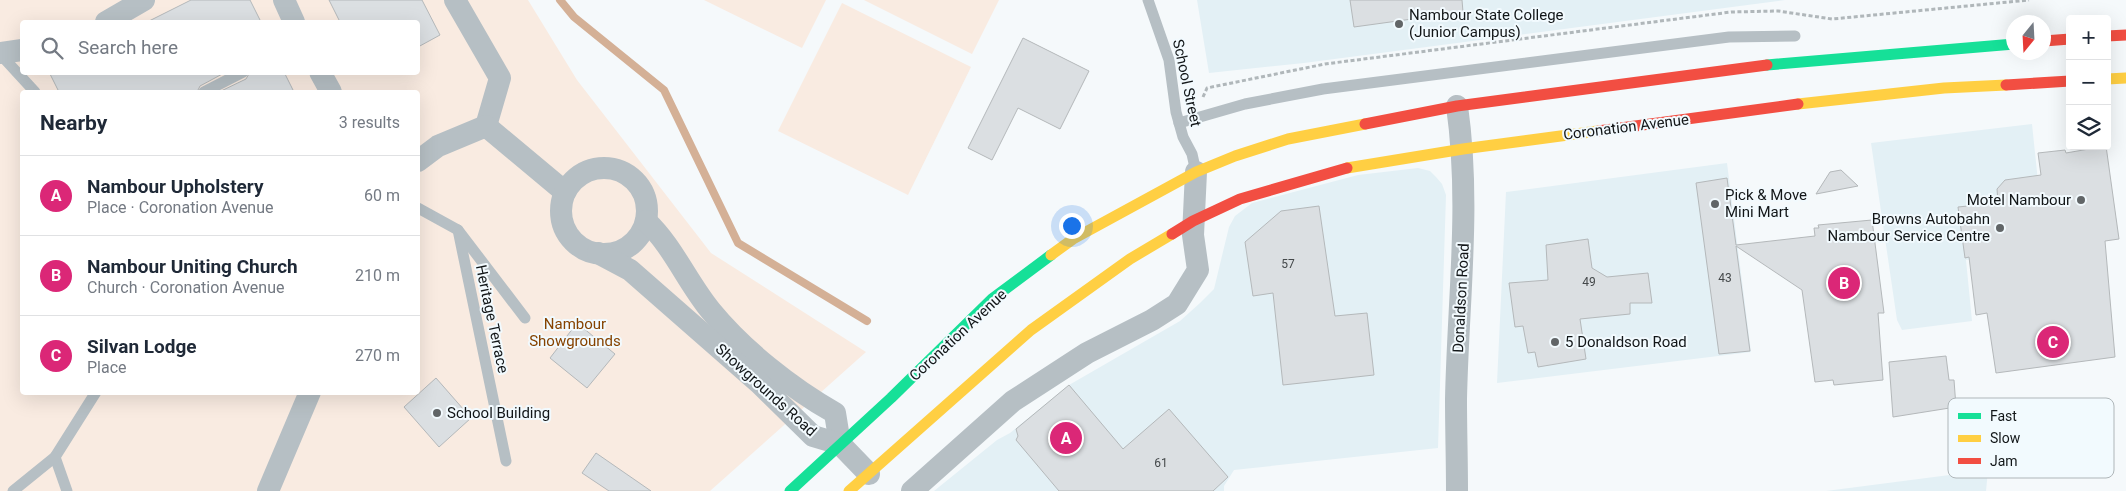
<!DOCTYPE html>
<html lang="en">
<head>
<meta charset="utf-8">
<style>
  body { margin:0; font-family:Roboto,sans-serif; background:#f6f6f7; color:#1f2937 }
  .controls { position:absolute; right:15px; top:15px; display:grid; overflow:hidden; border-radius:5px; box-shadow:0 5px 20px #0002 }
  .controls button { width:45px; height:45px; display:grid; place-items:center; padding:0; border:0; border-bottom:1px solid #e0e1e3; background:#fff; color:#1f2937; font:25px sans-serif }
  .compass { position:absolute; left:2006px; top:15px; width:45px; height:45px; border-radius:50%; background:#fff; box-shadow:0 5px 20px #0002; rotate:198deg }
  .you { position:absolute; left:1071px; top:225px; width:18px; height:18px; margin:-12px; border:4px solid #fff; border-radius:50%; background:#1a73e8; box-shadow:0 0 0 8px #1a73e833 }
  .badge { display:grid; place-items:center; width:32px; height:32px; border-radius:50%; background:#db2777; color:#fff; font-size:16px; font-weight:700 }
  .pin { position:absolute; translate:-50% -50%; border:2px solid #fff; box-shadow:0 1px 5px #0006 }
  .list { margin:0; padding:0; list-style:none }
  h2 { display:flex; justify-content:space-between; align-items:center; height:65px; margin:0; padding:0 20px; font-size:21px }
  h2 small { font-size:16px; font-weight:400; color:#747a83 }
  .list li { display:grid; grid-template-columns:32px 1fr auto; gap:15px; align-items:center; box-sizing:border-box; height:80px; padding:0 20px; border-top:1px solid #e0e1e3 }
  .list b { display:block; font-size:19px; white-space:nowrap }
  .list p { margin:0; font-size:16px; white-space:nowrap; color:#747a83 }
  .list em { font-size:16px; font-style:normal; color:#747a83 }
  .icon { flex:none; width:28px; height:28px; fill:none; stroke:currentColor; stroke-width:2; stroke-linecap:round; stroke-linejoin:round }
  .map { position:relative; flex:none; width:2126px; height:491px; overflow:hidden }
  .search { position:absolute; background:#fff; box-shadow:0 5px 20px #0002; left:20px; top:20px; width:400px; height:55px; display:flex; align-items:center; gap:12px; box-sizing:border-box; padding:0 18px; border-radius:5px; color:#747a83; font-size:19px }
  .panel { position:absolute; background:#fff; box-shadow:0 5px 20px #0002; left:20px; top:90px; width:400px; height:305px; border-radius:5px }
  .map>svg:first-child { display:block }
  .built { fill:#e3f0f5 }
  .green { fill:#f9ebe1; fill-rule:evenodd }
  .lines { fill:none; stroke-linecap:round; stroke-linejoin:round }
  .stream { stroke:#d4b096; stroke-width:8 }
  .building { fill:#dbdfe2; stroke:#b4b8ba }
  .path { stroke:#b0b7ba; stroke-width:3; stroke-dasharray:4 2.5; stroke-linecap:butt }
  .lane { stroke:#b6bfc4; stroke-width:11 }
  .street { stroke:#b6bfc4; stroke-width:22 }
  .fast { stroke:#16e098; stroke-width:11 }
  .slow { stroke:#ffcf43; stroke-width:11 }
  .jam { stroke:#f24e42; stroke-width:11 }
  .poi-dot { fill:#616567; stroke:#f2fafe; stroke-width:2 }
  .labels { text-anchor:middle; stroke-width:4; stroke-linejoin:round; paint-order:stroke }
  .number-label { font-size:12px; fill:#44484a }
  .poi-label { font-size:15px; fill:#121618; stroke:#f2fafe; text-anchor:start }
  .street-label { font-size:15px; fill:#121618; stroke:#f2fafe }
  .park-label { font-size:15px; fill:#864300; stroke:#f2fafe }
  .key { fill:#f2fafe; stroke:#afb6b9; stroke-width:1 }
  .key-label { font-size:14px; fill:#121618 }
</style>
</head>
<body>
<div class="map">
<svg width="2126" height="491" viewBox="0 0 2126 491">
  <rect width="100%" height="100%" fill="#f5f9fb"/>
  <g class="built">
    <polygon points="1197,0 1785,0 1304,63 1209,73"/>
    <polygon points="2032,124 2045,249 1966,260 1972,321 1902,330 1897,320 1871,143"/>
    <polygon points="1727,163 1751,352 1497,383 1506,192"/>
    <polygon points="1418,168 1430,171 1436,177 1442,184 1446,195 1438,448 1234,470 1224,486 1224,491 934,491 997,440 1010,433 1069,385 1180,321 1200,303 1214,289 1229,227 1235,216 1252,203 1358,175"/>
    <polygon points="1988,470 1986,491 1826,491"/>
  </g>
  <g class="green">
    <path d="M0,0H528L577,80L711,253L866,352L710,491H0ZM22,22H418V72H22ZM22,92H418V392H22Z"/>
    <polygon points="704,0 826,0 802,48"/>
    <polygon points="864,0 999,0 972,54"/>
    <polygon points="842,3 971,67 908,195 778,131"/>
  </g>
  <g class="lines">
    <polyline class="stream" points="560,0 574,17 664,90 738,243 867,321"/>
  </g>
  <g class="building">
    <polygon points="191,0 250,0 261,22 147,22"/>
    <polygon points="329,0 422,0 440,35 418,47 418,22 340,22"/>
    <polygon points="1350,0 1462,0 1463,12 1354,27"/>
    <polygon points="1023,38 1089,71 1060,129 1018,108 992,160 968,148"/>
    <polygon points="49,72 226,72 200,86 197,92 59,92"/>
    <polygon points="250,72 284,72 294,92 219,92 246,79"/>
    <polygon points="2106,146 2119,239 2105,241 2115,357 1996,373 1987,313 1976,315 1969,257 1965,258 1958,207 1998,203 1997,189 2005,180 2041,175 2038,153 2065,150 2066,153"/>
    <polygon points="1841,170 1858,186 1816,194 1830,172"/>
    <polygon points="1727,178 1736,245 1815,236 1814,228 1819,228 1818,225 1872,220 1884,313 1878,313 1883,380 1834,385 1833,380 1815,382 1802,290 1736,246 1750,351 1719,354 1696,183"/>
    <polygon points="1319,206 1335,316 1367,313 1374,375 1283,385 1273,293 1253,296 1245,242 1281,211"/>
    <polygon points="1588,239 1592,268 1607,277 1648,273 1652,303 1630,303 1630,314 1580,319 1586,359 1538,367 1535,352 1528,353 1523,326 1515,327 1509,283 1548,280 1546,245"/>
    <polygon points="577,323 615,354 587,388 550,358"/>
    <polygon points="1946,356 1949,380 1954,380 1956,407 1893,417 1889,362"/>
    <polygon points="436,378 471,418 439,447 404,407"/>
    <polygon points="1069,385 1123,449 1169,409 1228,477 1213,491 1059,491 1016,440 1018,436 1016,429"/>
    <polygon points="596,453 651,491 609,491 582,473"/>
  </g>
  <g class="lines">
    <polyline class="path" points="1203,97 1207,88 1325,64 1731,12 1778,11 1832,19 2029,0"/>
    <g class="lane">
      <polyline points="1148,0 1169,60 1176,112 1183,137 1192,154 1196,172"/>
      <polyline points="0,54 35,92"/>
      <polyline points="204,92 243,72"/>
      <polyline points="1179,123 1245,104 1323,89 1729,37 1795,36"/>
      <polyline points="418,208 458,230 525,318"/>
      <polyline points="458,230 506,461"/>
      <polyline points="55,457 67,491"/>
      <polyline points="13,491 55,457 96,392"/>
    </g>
    <g class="street">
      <polyline points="284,0 294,22"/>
      <polyline points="455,0 500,78 486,126"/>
      <polyline points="106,22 144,0"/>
      <polyline points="0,53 22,50"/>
      <polyline points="320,72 331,92"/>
      <polyline points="418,161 438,146 486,126 565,192"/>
      <circle cx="604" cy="211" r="43"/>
      <path d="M646,221C673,246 687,282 711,311C743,350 791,388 835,413L840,444"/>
      <polyline points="598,253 630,270 759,383 813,436 840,444"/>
      <polyline points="840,444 869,474"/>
      <polyline points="268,491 310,392"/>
      <polyline points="912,491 1013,401 1087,353 1152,320 1177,304 1198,270 1193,235 1196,172"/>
      <path d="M1457,491C1457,460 1456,430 1456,399C1458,301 1471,204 1457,106"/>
    </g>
    <g class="fast">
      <polyline points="1767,65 2014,44"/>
      <polyline points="790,491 891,398 992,299 1051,255"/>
    </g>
    <g class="slow">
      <polyline points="2107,79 2126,78"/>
      <polyline points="1798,104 1944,88 2006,85"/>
      <polyline points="1347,168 1463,149 1598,131"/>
      <polyline points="1051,255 1073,239 1196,172 1235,156 1288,139 1365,124"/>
      <polyline points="849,491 1031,330 1130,259 1172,234"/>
    </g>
    <g class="jam">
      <polyline points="2107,36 2126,35"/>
      <polyline points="2044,41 2070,39"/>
      <polyline points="2006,85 2070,81"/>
      <polyline points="1365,124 1457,106 1767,65"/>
      <polyline points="1598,131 1798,104"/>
      <polyline points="1172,234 1193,221 1240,199 1347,168"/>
    </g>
  </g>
  <g class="poi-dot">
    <circle cx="1399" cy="24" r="5"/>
    <circle cx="2081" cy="200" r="5"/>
    <circle cx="1715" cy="204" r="5"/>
    <circle cx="2000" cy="228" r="5"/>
    <circle cx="1555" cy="342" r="5"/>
    <circle cx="437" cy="413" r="5"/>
  </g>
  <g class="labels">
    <g class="number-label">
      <text x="1288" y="268">57</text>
      <text x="1725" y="282">43</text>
      <text x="1589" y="286">49</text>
      <text x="1161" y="467">61</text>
    </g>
    <g class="poi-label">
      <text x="1409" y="20">Nambour State College<tspan x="1409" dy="17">(Junior Campus)</tspan></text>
      <text x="1725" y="200">Pick &amp; Move<tspan x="1725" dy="17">Mini Mart</tspan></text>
      <text x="2071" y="205" text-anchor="end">Motel Nambour</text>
      <text x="1990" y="224" text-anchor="end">Browns Autobahn<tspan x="1990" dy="17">Nambour Service Centre</tspan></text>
      <text x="1565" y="347">5 Donaldson Road</text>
      <text x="447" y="418">School Building</text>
    </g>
    <g class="street-label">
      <text transform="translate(1187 83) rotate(78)" y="5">School Street</text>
      <text transform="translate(1626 127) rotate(-7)" y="5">Coronation Avenue</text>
      <text transform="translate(1461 298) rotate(-87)" y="5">Donaldson Road</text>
      <text transform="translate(492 319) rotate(78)" y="5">Heritage Terrace</text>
      <text transform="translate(958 335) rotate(-43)" y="5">Coronation Avenue</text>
      <text transform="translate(766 390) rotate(42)" y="5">Showgrounds Road</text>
    </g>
    <g class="park-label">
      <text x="575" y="329">Nambour<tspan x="575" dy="17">Showgrounds</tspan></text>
    </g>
  </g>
  <rect x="1948" y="398" width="166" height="80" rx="8" class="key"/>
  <rect x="1958" y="413" width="23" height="6" fill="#16e098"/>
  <rect x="1958" y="435" width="23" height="7" fill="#ffcf43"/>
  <rect x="1958" y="458" width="23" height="6" fill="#f24e42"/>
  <g class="key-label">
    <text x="1990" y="421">Fast</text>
    <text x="1990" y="443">Slow</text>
    <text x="1990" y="466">Jam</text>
  </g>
</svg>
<div class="controls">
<button>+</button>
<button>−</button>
<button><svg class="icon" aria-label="layers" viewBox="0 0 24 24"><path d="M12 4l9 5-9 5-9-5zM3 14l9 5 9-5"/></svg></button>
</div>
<svg class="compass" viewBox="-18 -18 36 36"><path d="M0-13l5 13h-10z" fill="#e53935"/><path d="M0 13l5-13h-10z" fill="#747a83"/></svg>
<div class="you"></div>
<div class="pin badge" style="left:1066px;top:438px">A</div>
<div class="pin badge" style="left:1844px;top:283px">B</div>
<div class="pin badge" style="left:2053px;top:342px">C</div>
<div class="search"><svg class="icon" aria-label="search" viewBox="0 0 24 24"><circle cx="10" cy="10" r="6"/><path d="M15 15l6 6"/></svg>Search here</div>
<section class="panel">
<h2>Nearby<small>3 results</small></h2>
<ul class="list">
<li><span class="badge">A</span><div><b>Nambour Upholstery</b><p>Place · Coronation Avenue</p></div><em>60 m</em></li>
<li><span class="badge">B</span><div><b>Nambour Uniting Church</b><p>Church · Coronation Avenue</p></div><em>210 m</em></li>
<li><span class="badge">C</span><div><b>Silvan Lodge</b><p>Place</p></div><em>270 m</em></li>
</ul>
</section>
</div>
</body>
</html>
